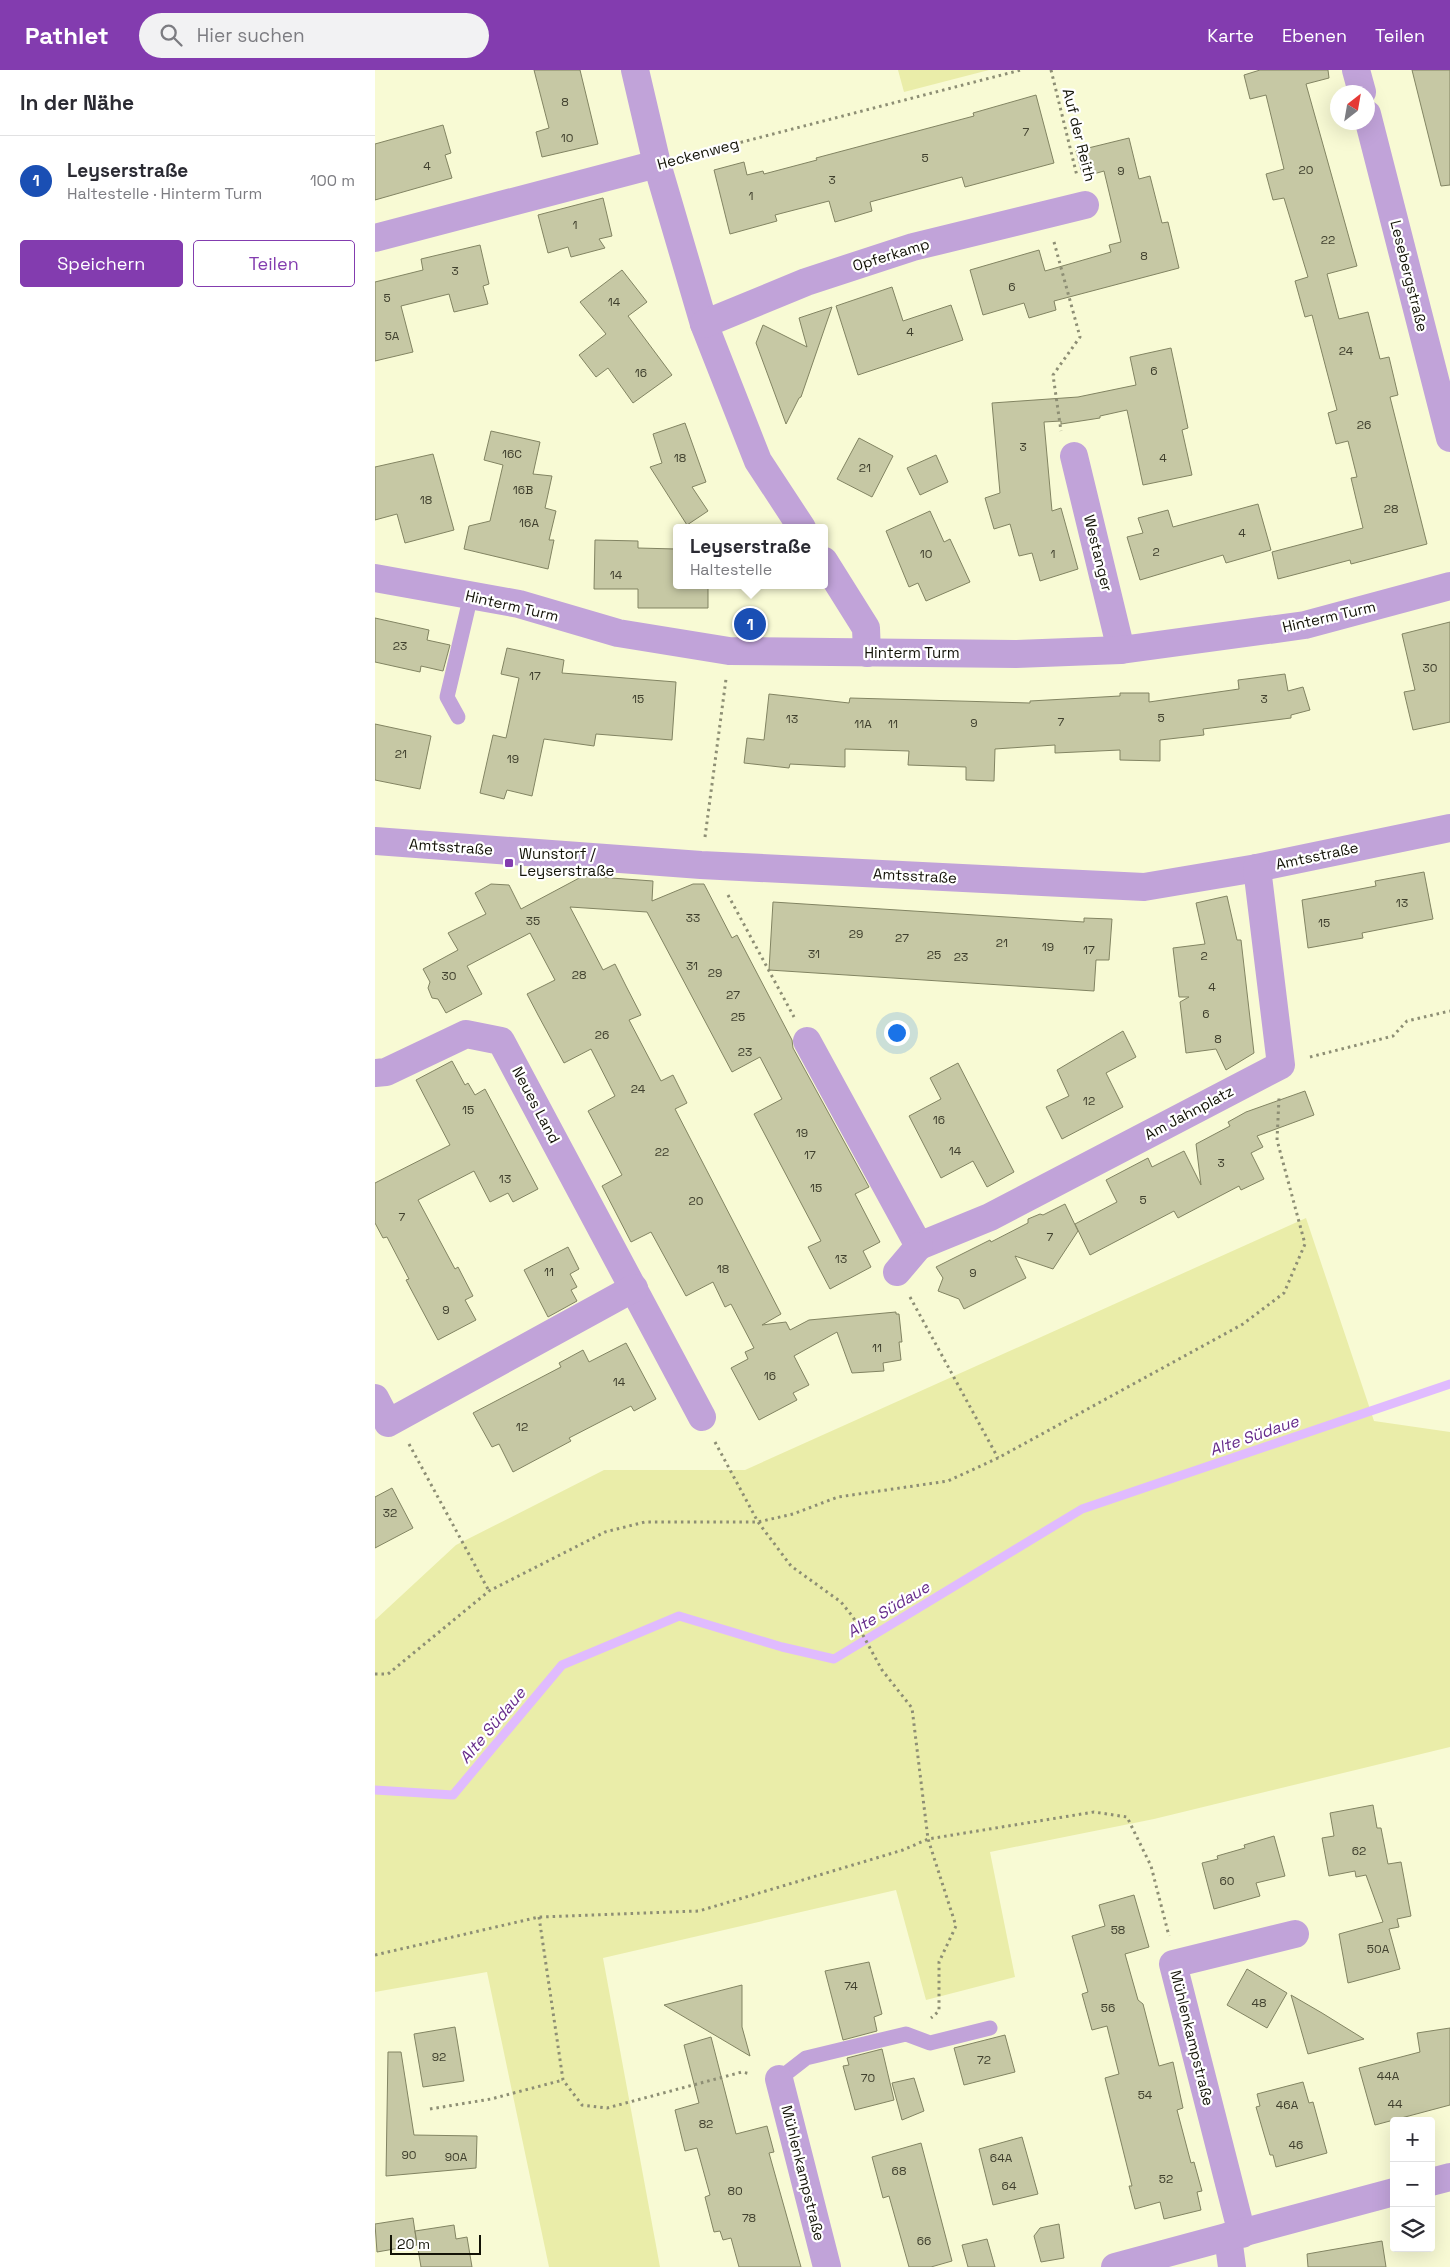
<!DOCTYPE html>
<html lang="de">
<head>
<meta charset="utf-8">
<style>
  body { margin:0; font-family:"Space Grotesk",sans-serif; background:#f2f2f3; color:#2b2b33 }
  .controls { position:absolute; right:15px; bottom:15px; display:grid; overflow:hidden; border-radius:5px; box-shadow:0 5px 20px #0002 }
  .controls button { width:45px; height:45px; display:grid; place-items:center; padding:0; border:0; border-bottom:1px solid #e1e1e2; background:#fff; color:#2b2b33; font:25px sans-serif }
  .compass { position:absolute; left:955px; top:15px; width:45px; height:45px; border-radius:50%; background:#fff; box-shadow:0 5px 20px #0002; rotate:31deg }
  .scale { position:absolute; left:15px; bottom:12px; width:91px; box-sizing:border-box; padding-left:5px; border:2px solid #131307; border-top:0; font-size:14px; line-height:18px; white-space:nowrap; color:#131307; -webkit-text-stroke:4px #fff; paint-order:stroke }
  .you { position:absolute; left:521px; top:962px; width:18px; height:18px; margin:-12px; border:4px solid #fff; border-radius:50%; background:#1a73e8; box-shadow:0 0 0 8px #1a73e833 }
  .badge { display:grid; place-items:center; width:32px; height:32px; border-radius:50%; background:#833caf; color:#fff; font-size:16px; font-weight:700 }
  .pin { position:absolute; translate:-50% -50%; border:2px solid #fff; box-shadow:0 1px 5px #0006 }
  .popup { position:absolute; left:298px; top:454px; width:155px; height:65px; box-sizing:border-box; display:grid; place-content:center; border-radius:5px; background:#fff; filter:drop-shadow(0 1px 4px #0005); font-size:16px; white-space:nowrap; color:#7c7c81 }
  .popup b { font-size:19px; color:#2b2b33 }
  .popup::after { content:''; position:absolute; left:50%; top:100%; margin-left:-10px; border:10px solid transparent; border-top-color:#fff }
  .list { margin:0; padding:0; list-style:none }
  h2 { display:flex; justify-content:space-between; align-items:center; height:65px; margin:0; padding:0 20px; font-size:21px }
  h2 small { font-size:16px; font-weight:400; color:#7c7c81 }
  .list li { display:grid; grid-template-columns:32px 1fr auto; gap:15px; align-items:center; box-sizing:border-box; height:90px; padding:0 20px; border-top:1px solid #e1e1e2 }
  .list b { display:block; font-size:19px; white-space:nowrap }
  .list p { margin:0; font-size:16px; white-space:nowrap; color:#7c7c81 }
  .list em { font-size:16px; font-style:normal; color:#7c7c81 }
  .actions { display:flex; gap:10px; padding:15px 20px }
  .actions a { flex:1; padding:11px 0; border:1px solid #833caf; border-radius:5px; text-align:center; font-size:18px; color:#833caf }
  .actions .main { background:#833caf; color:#fff }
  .icon { flex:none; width:28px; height:28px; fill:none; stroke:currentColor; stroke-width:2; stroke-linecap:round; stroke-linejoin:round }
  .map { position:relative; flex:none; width:1075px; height:2197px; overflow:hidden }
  header { display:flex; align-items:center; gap:30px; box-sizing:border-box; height:70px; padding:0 25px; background:#833caf; color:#fff }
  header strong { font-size:24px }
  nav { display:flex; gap:28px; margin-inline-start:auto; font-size:18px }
  .search { width:350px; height:45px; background:#f2f2f3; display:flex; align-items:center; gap:12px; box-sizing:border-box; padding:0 18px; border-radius:28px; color:#7c7c81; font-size:19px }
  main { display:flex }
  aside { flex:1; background:#fff }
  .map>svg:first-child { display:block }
  .green { fill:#eaeda9 }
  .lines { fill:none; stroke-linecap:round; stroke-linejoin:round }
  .stream { stroke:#e0bbfe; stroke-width:9 }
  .building { fill:#c6c8a4; stroke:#828462 }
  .path { stroke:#8d8e74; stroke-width:3; stroke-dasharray:2.5 4; stroke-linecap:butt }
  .service { stroke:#c1a3d9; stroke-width:15 }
  .minor { stroke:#c1a3d9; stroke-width:28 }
  .poi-dot { fill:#833caf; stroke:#fff; stroke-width:2 }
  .labels { text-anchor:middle; stroke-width:4.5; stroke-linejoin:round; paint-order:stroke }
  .number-label { font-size:12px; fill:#40402e }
  .street-label { font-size:15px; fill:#131307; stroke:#fff }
  .poi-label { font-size:15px; fill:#131307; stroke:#fff; text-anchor:start }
  .water-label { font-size:16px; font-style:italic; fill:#652a8a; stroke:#fff }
</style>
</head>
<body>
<header>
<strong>Pathlet</strong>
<div class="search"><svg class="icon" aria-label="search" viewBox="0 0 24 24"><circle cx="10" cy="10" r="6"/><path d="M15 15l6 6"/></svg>Hier suchen</div>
<nav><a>Karte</a><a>Ebenen</a><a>Teilen</a></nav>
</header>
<main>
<aside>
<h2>In der Nähe<small></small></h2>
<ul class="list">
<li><span class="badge" style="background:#1a4fb4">1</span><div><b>Leyserstraße</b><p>Haltestelle · Hinterm Turm</p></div><em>100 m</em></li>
</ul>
<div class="actions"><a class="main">Speichern</a><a>Teilen</a></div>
</aside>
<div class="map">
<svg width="1075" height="2197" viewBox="0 0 1075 2197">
  <rect width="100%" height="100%" fill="#f8fad4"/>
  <g class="green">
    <polygon points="523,0 614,0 529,22"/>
    <polygon points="931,1148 999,1351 1075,1362 1075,1677 779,1749 615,1782 640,1907 551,1930 521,1820 228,1888 285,2197 174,2197 112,1902 0,1922 0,1550 81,1475 229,1400 370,1400"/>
  </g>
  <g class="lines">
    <polyline class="stream" points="0,1720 78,1725 187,1595 304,1546 407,1577 459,1589 707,1439 1075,1314"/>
  </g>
  <g class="building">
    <polygon points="159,0 205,0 223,74 167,87 161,62 174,58"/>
    <polygon points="885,0 953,0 954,8 931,14 982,196 952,204 964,249 993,242 1005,289 1014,287 1023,325 1015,327 1052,474 976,494 975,490 903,509 897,482 988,458 976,408 982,407 973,371 961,374 953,343 962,340 937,245 930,247 920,211 933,207 909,128 898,130 891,104 909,99 891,25 875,29 869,5"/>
    <polygon points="1037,0 1075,0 1075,115 1066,116"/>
    <polygon points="661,25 679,93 590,117 587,107 495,132 497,141 460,152 454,131 400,145 402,151 355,164 339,100 369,92 372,105 388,101 389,104 442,90 441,88 599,46 598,43"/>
    <polygon points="68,55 76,83 70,85 77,108 0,130 0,74"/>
    <polygon points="754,68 764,109 775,106 787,153 793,152 804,198 679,231 681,240 654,248 649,233 608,245 595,200 664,180 670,201 736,182 734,175 746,172 729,101 708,107 701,81"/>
    <polygon points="228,128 237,166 224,169 230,178 196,187 193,177 173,183 163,145"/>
    <polygon points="105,175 114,214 108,216 113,234 79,242 74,224 26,236 38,282 0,291 0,212 48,200 46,189"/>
    <polygon points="247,200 272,232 253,246 297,305 258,333 233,298 221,307 204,285 231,264 205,232"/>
    <polygon points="517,217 528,251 576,235 588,270 483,305 461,236"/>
    <polygon points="457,237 426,327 424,328 411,354 381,273 388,255 432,277 424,248"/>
    <polygon points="796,278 813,358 807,360 817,405 768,415 752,340 725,346 725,348 686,354 686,351 669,352 677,441 686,438 703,499 665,511 657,483 644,486 635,454 619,459 610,428 625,423 617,333 703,327 761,315 755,287"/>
    <polygon points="310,353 331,412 317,417 333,441 312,455 275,397 287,393 278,364"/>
    <polygon points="116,361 165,372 158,404 177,406 170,438 181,441 174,470 179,470 173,499 89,479 94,456 115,451 128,395 109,390"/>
    <polygon points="484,368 518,386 497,427 462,409"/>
    <polygon points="58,384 79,460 30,473 22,444 0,450 0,397"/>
    <polygon points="561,385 573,412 545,425 532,398"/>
    <polygon points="883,434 896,480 851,493 848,485 765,510 752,467 768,463 763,448 793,440 798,457"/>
    <polygon points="555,441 569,472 575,469 595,512 551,531 543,513 534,517 511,461"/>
    <polygon points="220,470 263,471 263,478 301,479 301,515 333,515 333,538 263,538 263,519 219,519"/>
    <polygon points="0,548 54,560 52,570 75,575 68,601 46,596 45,602 0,592"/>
    <polygon points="1075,552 1075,652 1038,660 1029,622 1040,620 1027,564"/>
    <polygon points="132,578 189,590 187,603 301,612 297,670 221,664 219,676 169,669 157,726 132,720 129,729 105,723 118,665 131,668 144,608 126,604"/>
    <polygon points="910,604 913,621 928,617 935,640 916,645 916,648 828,659 829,665 785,670 785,691 745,690 745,680 680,683 680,675 620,679 619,711 591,710 591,697 533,695 534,681 470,679 470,697 415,694 414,698 369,693 372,668 389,670 394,624 474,633 475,628 655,633 655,631 745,626 745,623 774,623 774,632 864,619 863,610"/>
    <polygon points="0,654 56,666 45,719 0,710"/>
    <polygon points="1049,802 1058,849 987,863 988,868 933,878 927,830 1001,816 1000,811"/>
    <polygon points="208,806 278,811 277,831 318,814 329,814 357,868 362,865 417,970 418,978 494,1117 480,1124 505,1172 488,1181 496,1197 455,1219 433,1177 446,1171 379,1044 407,1029 385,987 357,1002 272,842 195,837 228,900 240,894 251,916 266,945 254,950 286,1011 298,1005 312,1033 300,1039 406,1244 387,1255 411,1252 415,1260 434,1250 521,1242 521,1244 524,1244 527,1272 524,1272 526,1290 508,1293 509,1301 477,1303 462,1262 419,1286 434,1315 418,1323 422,1330 384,1350 356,1298 373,1289 370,1282 379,1278 356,1234 350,1237 338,1212 311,1226 276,1162 256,1172 227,1116 247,1105 213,1041 240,1026 216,979 189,993 163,945 152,924 180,910 155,863 92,896 107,924 71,943 63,929 57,928 53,918 55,912 48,899 83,880 73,863 111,844 100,823 116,814 134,815 146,839"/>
    <polygon points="852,826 862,870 866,870 879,983 851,1000 841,979 811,983 805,932 814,927 804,927 798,878 830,874 821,833"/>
    <polygon points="398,832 709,852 709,848 737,849 734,890 721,890 719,921 394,900"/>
    <polygon points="748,961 761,987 731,1003 748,1037 687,1069 671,1037 694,1026 682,1000"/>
    <polygon points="77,991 90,1015 93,1013 100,1025 110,1019 163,1119 138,1132 133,1123 115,1132 99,1101 43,1130 80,1199 83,1197 98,1226 90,1230 101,1250 63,1270 31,1210 34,1209 12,1167 8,1168 0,1153 0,1113 75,1075 41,1010"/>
    <polygon points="583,993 639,1102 612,1117 598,1091 566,1108 534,1046 566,1029 555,1008"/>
    <polygon points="930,1021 939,1045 882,1066 888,1077 876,1083 889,1109 866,1120 864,1116 803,1148 799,1141 715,1185 700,1154 742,1132 731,1110 773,1088 777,1097 809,1081 826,1115 821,1074 855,1056 853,1052 871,1042"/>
    <polygon points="690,1134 703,1161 678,1199 640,1186 651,1208 589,1239 584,1229 563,1221 568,1208 561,1197 615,1170 616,1172 653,1153 653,1149 665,1144 668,1145"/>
    <polygon points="193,1177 204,1199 195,1204 202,1217 196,1220 202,1231 173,1247 149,1200"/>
    <polygon points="251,1273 281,1329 259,1341 256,1336 194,1368 196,1371 138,1402 124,1374 117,1377 98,1343 186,1297 184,1293 208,1280 214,1292"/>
    <polygon points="17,1418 38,1458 0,1478 0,1427"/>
    <polygon points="998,1735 1002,1758 1006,1758 1013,1794 1026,1792 1036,1846 1022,1849 1024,1857 1014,1859 1025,1899 973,1913 964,1864 1008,1852 991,1805 981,1807 980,1801 954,1806 947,1768 959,1766 955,1743"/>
    <polygon points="899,1766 910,1806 881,1813 885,1826 839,1839 827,1793 843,1789 842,1786 870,1778 869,1775"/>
    <polygon points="759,1825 774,1877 750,1884 763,1930 768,1934 784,1996 798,1992 808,2038 802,2040 816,2093 819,2092 827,2121 822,2122 826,2140 789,2149 785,2132 760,2139 754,2116 757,2116 730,2008 744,2004 732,1956 717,1960 707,1924 713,1922 697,1866 730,1856 724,1835"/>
    <polygon points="494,1892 507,1944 499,1947 502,1961 468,1970 450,1901"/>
    <polygon points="872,1899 912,1923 892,1958 852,1935"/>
    <polygon points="367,1915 367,1957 375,1986 289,1935"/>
    <polygon points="916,1925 947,1943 989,1969 933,1984"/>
    <polygon points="80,1957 89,2011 48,2017 39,1964"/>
    <polygon points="1075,1958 1075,2035 1000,2055 984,1998 1045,1982 1042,1963"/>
    <polygon points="630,1965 640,2002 589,2015 579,1978"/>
    <polygon points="336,1967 361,2064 392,2056 399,2082 394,2083 426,2197 364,2197 356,2168 348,2170 345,2161 339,2162 330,2127 335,2125 322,2078 310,2081 300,2040 324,2033 309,1975"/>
    <polygon points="507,1979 519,2030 480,2040 468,1996 474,1995 472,1988"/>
    <polygon points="13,1982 26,1982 39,2065 102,2066 101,2098 11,2106"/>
    <polygon points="539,2008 549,2041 527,2050 517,2013"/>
    <polygon points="928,2012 934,2033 938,2032 952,2083 901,2097 898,2085 895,2085 881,2037 885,2036 882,2024"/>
    <polygon points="647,2067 663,2124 618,2135 604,2079"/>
    <polygon points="546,2073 577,2191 556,2197 534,2197 514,2126 508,2128 497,2087"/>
    <polygon points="38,2148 42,2175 2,2182 0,2154"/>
    <polygon points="684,2154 689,2188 666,2192 659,2166 665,2158"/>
    <polygon points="79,2155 81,2169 92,2167 97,2197 46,2197 40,2161"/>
    <polygon points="612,2169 620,2197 593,2197 587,2175"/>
    <polygon points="1007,2171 1011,2197 933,2197 932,2184"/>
  </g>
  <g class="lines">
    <g class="path">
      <polyline points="676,0 702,106"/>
      <polyline points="309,87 646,0"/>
      <polyline points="679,172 705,267 678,305 686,361"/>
      <polyline points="330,767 351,609"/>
      <polyline points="353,825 419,947"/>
      <polyline points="935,987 1018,966 1032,951 1075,941"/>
      <polyline points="535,1227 623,1388"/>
      <polyline points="340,1372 383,1452 416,1496 466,1532 478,1547 507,1600 537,1638 553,1769 581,1856 564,1892 564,1941 556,1948"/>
      <polyline points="34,1374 114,1521"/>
      <polyline points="0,1604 13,1604 114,1521 230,1462 270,1452 383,1452 418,1444 463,1427 573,1411 623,1388 868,1254 909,1223 930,1174 902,1070 904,1028"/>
      <polyline points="164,1847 188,2010 207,2035 232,2038 367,2002 376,2004"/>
      <polyline points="0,1885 164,1847 324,1841 528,1780 553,1769 719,1742 752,1747 776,1796 794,1866"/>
      <polyline points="55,2039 116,2029 188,2010"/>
    </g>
    <g class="service">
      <polyline points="83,647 72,627 96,525"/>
      <polyline points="404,2009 431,1988 531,1964 555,1973 615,1958"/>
    </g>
    <g class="minor">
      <polyline points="260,0 282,94 329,254 383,391 427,458"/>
      <polyline points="981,0 987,22"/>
      <polyline points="992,44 1075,368"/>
      <polyline points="0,168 282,94"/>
      <polyline points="329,254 431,212 538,177 710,135"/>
      <polyline points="699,386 746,580"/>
      <polyline points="449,491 491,558 492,583"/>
      <polyline points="0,508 144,534 243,563 354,581 641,584 746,580 930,555 1075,516"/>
      <polyline points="0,771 326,795 769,817 882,798 1075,758"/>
      <polyline points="432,971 544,1176 615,1147 906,995 882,798"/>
      <polyline points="0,1003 11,1002 91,964 126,971 327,1347"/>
      <polyline points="522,1202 544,1176"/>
      <polyline points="0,1328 13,1353 259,1218"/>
      <polyline points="404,2009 452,2197"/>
      <polyline points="1056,2112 1075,2107"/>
      <polyline points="867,2164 798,1894 920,1864"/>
      <polyline points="853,2167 857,2197"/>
      <polyline points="740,2197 1019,2122"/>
    </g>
  </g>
  <rect class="poi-dot" x="129" y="788" width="10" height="10" rx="2.5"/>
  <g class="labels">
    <g class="number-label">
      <text x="190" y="36">8</text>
      <text x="651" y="66">7</text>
      <text x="192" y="72">10</text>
      <text x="550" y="92">5</text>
      <text x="52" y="100">4</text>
      <text x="931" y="104">20</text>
      <text x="746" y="105">9</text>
      <text x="457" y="114">3</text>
      <text x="376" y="130">1</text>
      <text x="200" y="159">1</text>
      <text x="953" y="174">22</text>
      <text x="769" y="190">8</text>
      <text x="80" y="205">3</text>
      <text x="637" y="221">6</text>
      <text x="12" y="232">5</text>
      <text x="239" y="236">14</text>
      <text x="535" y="266">4</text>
      <text x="17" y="270">5A</text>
      <text x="971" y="285">24</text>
      <text x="779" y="305">6</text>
      <text x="266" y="307">16</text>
      <text x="989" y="359">26</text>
      <text x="648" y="381">3</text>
      <text x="137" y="388">16C</text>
      <text x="305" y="392">18</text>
      <text x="788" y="392">4</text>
      <text x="490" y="402">21</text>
      <text x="148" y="424">16B</text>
      <text x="51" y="434">18</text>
      <text x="1016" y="443">28</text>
      <text x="154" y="457">16A</text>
      <text x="867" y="467">4</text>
      <text x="781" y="486">2</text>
      <text x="551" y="488">10</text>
      <text x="678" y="488">1</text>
      <text x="241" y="509">14</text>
      <text x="25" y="580">23</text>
      <text x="1055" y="602">30</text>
      <text x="160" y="610">17</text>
      <text x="263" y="633">15</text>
      <text x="889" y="633">3</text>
      <text x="786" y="652">5</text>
      <text x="417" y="653">13</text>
      <text x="686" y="656">7</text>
      <text x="599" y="657">9</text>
      <text x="488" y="658">11A</text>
      <text x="518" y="658">11</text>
      <text x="26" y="688">21</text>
      <text x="138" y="693">19</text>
      <text x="1027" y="837">13</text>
      <text x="318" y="852">33</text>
      <text x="158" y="855">35</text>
      <text x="949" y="857">15</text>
      <text x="481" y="868">29</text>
      <text x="527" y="872">27</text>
      <text x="627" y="877">21</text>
      <text x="673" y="881">19</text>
      <text x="714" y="884">17</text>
      <text x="439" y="888">31</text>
      <text x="559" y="889">25</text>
      <text x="829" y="890">2</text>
      <text x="586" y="891">23</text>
      <text x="317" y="900">31</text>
      <text x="340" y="907">29</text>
      <text x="204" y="909">28</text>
      <text x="74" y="910">30</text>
      <text x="837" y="921">4</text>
      <text x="358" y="929">27</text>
      <text x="831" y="948">6</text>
      <text x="363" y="951">25</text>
      <text x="227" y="969">26</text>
      <text x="843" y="973">8</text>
      <text x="370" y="986">23</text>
      <text x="263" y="1023">24</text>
      <text x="714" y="1035">12</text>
      <text x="93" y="1044">15</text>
      <text x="564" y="1054">16</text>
      <text x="427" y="1067">19</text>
      <text x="580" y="1085">14</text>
      <text x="287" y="1086">22</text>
      <text x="435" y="1089">17</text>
      <text x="846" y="1097">3</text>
      <text x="130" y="1113">13</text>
      <text x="441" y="1122">15</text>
      <text x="768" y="1134">5</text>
      <text x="321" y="1135">20</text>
      <text x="27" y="1151">7</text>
      <text x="675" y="1171">7</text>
      <text x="466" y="1193">13</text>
      <text x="348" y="1203">18</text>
      <text x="174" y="1206">11</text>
      <text x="598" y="1207">9</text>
      <text x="71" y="1244">9</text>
      <text x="502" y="1282">11</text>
      <text x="395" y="1310">16</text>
      <text x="244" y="1316">14</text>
      <text x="147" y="1361">12</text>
      <text x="15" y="1447">32</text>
      <text x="984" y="1785">62</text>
      <text x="852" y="1815">60</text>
      <text x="743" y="1864">58</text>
      <text x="1003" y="1883">50A</text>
      <text x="476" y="1920">74</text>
      <text x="884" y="1937">48</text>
      <text x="733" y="1942">56</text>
      <text x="64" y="1991">92</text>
      <text x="609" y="1994">72</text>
      <text x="1013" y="2010">44A</text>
      <text x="493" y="2012">70</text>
      <text x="770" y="2029">54</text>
      <text x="1020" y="2038">44</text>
      <text x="912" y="2039">46A</text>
      <text x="331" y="2058">82</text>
      <text x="921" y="2079">46</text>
      <text x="34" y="2089">90</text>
      <text x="81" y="2091">90A</text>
      <text x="626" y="2092">64A</text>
      <text x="524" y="2105">68</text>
      <text x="791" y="2113">52</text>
      <text x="634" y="2120">64</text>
      <text x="360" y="2125">80</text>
      <text x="374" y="2152">78</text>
      <text x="549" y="2175">66</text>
    </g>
    <g class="street-label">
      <text transform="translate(704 65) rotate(76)" y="5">Auf der Reith</text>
      <text transform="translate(323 84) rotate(-15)" y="5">Heckenweg</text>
      <text transform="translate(516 185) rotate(-17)" y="5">Opferkamp</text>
      <text transform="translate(1034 206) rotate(76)" y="5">Lesebergstraße</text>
      <text transform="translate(723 483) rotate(76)" y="5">Westanger</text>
      <text transform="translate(137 536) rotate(13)" y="5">Hinterm Turm</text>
      <text transform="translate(954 547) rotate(-13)" y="5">Hinterm Turm</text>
      <text x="537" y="588">Hinterm Turm</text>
      <text transform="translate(76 777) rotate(4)" y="5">Amtsstraße</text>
      <text transform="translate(942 786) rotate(-12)" y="5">Amtsstraße</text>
      <text transform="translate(540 806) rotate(3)" y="5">Amtsstraße</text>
      <text transform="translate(161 1035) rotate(62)" y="5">Neues Land</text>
      <text transform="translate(814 1043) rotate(-28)" y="5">Am Jahnplatz</text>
      <text transform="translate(817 1968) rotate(76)" y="5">Mühlenkampstraße</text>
      <text transform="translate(428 2103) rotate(76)" y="5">Mühlenkampstraße</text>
    </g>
    <g class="poi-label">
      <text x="144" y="789">Wunstorf /<tspan x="144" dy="17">Leyserstraße</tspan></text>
    </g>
    <g class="water-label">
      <text transform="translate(879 1365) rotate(-19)" y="6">Alte Südaue</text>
      <text transform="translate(513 1539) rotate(-31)" y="6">Alte Südaue</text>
      <text transform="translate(117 1655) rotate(-50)" y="6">Alte Südaue</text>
    </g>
  </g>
</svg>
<div class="controls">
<button>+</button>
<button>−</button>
<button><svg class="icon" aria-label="layers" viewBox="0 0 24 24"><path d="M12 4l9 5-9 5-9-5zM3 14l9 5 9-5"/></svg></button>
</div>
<svg class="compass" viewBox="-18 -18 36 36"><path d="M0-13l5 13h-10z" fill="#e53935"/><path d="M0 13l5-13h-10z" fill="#7c7c81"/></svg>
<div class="scale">20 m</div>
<div class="you"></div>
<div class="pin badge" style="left:375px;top:554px;background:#1a4fb4">1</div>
<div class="popup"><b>Leyserstraße</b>Haltestelle</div>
</div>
</main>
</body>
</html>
